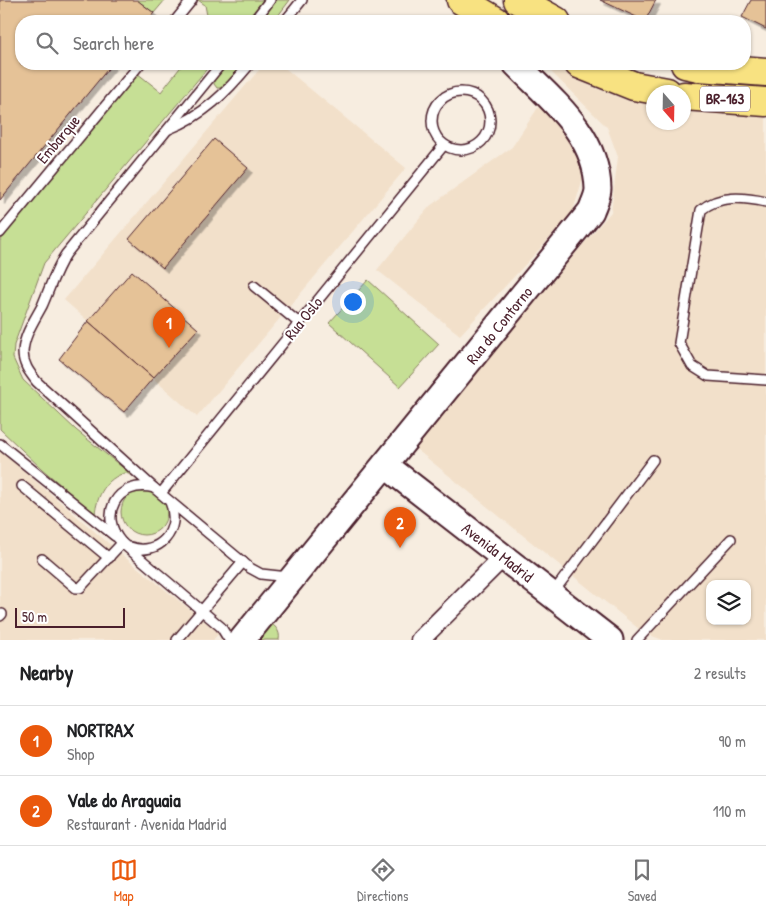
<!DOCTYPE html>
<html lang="en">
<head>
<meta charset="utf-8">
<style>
  body { margin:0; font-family:"Patrick Hand",sans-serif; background:#f2f2f2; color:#202124 }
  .controls { position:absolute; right:15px; bottom:15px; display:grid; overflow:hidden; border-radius:10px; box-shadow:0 1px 4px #0004 }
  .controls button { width:45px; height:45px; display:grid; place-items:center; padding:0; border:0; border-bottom:1px solid #e0e0e0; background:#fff; color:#202124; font:25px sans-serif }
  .compass { position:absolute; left:646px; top:85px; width:45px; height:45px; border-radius:50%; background:#fff; box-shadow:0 1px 4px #0004; rotate:160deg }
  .scale { position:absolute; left:15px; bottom:12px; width:110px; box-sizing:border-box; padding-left:5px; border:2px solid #4a1f2b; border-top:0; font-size:14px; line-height:18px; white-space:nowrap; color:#4a1f2b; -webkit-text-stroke:4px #fff; paint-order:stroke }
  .you { position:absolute; left:352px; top:301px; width:18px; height:18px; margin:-12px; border:4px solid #fff; border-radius:50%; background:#1a73e8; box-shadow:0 0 0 8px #1a73e833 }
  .badge { display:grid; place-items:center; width:32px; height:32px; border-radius:50%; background:#ea580c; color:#fff; font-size:16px; font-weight:700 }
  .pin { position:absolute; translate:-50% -41px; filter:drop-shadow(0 1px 2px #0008) }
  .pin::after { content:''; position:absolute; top:26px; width:18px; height:15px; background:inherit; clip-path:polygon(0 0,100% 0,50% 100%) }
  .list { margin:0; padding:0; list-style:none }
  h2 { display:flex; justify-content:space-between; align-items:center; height:65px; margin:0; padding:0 20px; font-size:21px }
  h2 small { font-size:16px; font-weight:400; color:#757577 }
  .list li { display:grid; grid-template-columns:32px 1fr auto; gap:15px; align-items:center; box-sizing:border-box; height:70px; padding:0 20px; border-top:1px solid #e0e0e0 }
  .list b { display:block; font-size:19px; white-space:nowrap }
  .list p { margin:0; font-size:16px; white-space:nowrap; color:#757577 }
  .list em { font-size:16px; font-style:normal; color:#757577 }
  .icon { flex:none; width:28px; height:28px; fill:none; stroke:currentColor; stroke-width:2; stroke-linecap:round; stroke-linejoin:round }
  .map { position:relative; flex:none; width:766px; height:640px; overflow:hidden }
  .search { position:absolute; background:#fff; box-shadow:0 1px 4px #0004; left:15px; right:15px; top:15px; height:55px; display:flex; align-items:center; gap:12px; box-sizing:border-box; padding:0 18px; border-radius:20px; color:#757577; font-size:19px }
  .sheet { height:205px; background:#fff }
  nav { display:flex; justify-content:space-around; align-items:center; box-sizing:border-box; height:70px; border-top:1px solid #e0e0e0; background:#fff; font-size:14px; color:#757577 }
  nav a { display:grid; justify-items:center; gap:2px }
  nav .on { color:#ea580c }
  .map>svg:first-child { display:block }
  .built { fill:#f2e0ca; fill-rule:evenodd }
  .green { fill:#c6df95; stroke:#887f60 }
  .building { fill:#e5c297; stroke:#4a1f2b; filter:url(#shadow) }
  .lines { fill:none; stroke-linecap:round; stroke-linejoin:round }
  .lane-casing { stroke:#4a1f2b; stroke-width:12 }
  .street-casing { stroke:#4a1f2b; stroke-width:21 }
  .secondary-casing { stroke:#4a1f2b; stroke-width:29 }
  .highway-casing { stroke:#4a1f2b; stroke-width:31 }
  .lane { stroke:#fff; stroke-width:9 }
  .street { stroke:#fff; stroke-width:18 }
  .secondary { stroke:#fff; stroke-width:25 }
  .highway { stroke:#f8e281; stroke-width:28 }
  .labels { text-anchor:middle; stroke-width:4; stroke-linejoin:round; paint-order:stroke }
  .shield { fill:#fff; stroke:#80626b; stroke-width:1 }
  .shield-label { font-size:15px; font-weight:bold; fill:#4a1f2b }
  .street-label { font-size:16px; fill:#4a1f2b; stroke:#fff }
</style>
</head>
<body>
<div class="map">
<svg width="766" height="640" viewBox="0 0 766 640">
  <defs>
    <filter id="shadow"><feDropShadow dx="4.5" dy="4.5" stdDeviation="0" flood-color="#0004"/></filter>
  </defs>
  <rect width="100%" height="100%" fill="#f7ede0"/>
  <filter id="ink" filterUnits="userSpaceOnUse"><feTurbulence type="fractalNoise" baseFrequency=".02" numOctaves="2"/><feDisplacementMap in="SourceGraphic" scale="10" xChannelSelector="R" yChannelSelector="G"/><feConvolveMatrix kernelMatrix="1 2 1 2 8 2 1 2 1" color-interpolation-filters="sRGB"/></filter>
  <g filter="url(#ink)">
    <g class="built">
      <polygon points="264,64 280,64 406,168 197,417 64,300"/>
      <path d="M543,64H559L591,86L629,101L653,103L654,122H684V105L766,111V640H663L644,633L411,445L611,212L618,157L607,127ZM710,584H747V621H710Z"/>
      <polygon points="539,106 570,139 583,159 583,178 572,214 460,335 377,270 430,206 512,147"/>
      <polygon points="0,451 127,559 219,633 213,640 0,640"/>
    </g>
    <g class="green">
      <polygon points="137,0 165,0 154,13"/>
      <polygon points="198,0 263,0 246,21 208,21 205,5"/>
      <polygon points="277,0 290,0 274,21 261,21"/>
      <path d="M183,64H211L44,263L14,345L13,358L23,380L76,430L132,475L125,473C106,478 97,496 95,514L42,469L0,429V241L137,73L161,92Z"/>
      <polygon points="227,64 242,64 223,88 217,88 214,84 214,79"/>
      <polygon points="368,280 439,344 400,387 329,323"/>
      <circle cx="144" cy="512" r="23"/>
      <path d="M267,619C274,626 281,630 279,640H250Z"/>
    </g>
    <g class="building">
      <polygon points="0,0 137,0 154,13 147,21 21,21 21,64 112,64 0,200"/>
      <polygon points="600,0 656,0 645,21"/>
      <polygon points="751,0 766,0 766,29 742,17"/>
      <polygon points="214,139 248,168 163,268 129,239"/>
      <polygon points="132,271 198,329 153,378 88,321"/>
      <polygon points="88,321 153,378 124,412 59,359"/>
    </g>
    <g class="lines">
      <defs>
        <g id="lane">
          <polyline points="175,21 192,0"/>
          <polyline points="254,21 270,0"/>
          <polyline points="285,21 302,0"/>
          <path d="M221,64L66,254C55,270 50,288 42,306C34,321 24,335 23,352C23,365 30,373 37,382L154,488L250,568L261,574L288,577"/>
          <circle cx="461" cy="121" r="29"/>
          <path d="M169,129C203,116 227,92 250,64"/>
          <path d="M766,202C743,197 719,195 701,210L679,343L692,366L708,376L766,380"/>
          <polyline points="0,233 140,64"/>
          <polyline points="254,286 299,323"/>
          <polyline points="0,444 115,536"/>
          <polyline points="22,486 109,558"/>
          <path d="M154,488C117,479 97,516 122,543L221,627L229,640"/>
          <polyline points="162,492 444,145"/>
          <path d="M130,547C159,557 182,530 170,502"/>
          <polyline points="42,559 76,588 80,588 122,543"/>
          <polyline points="552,594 653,460"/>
          <polyline points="0,616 2,614"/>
          <polyline points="177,640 243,562"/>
          <polyline points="637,640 731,539"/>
        </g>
        <polyline id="street" points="420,640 503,557"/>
        <g id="secondary">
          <polyline points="385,465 610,640"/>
          <path d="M242,640L591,211C593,205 598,196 598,189C597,134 551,100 516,64"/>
        </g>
        <g id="highway">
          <polyline points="461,0 496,21"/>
          <polyline points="518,0 556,21"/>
          <polyline points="579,64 634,86 667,92"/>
          <polyline points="685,64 699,67 766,72"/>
          <polyline points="684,96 766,102"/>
        </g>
      </defs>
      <use href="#lane" class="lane-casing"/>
      <use href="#street" class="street-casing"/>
      <use href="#secondary" class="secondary-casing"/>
      <use href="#highway" class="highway-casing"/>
      <use href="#lane" class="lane"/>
      <use href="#street" class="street"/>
      <use href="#secondary" class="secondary"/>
      <use href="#highway" class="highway"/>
    </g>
  </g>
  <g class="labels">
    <rect class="shield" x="700" y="86.5" width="50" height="25" rx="4"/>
    <g class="shield-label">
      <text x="725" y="104">BR-163</text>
    </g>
    <g class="street-label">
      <text transform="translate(58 139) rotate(-50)" y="6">Embarque</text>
      <text transform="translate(303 318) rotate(-51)" y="6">Rua Oslo</text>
      <text transform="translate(499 325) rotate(-51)" y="6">Rua do Contorno</text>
      <text transform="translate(498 552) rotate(38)" y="6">Avenida Madrid</text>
    </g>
  </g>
</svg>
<div class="controls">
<button><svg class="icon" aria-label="layers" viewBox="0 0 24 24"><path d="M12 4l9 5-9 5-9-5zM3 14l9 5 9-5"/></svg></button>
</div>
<svg class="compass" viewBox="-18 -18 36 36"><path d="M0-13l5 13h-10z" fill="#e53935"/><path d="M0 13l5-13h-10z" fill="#757577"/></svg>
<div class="scale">50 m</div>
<div class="you"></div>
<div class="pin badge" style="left:169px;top:348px">1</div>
<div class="pin badge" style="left:400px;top:548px">2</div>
<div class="search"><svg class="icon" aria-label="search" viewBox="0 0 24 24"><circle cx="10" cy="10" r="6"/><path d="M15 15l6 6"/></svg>Search here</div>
</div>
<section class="sheet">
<h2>Nearby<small>2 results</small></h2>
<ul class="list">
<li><span class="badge">1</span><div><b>NORTRAX</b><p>Shop</p></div><em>90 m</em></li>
<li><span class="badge">2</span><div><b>Vale do Araguaia</b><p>Restaurant · Avenida Madrid</p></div><em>110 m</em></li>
</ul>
</section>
<nav>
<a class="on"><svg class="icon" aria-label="map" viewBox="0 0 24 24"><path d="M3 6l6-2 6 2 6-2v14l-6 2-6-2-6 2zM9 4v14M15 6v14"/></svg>Map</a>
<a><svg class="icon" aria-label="directions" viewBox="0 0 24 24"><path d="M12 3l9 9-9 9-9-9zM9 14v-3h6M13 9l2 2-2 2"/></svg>Directions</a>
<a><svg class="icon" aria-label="saved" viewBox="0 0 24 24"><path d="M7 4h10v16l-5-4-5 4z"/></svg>Saved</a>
</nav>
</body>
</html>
